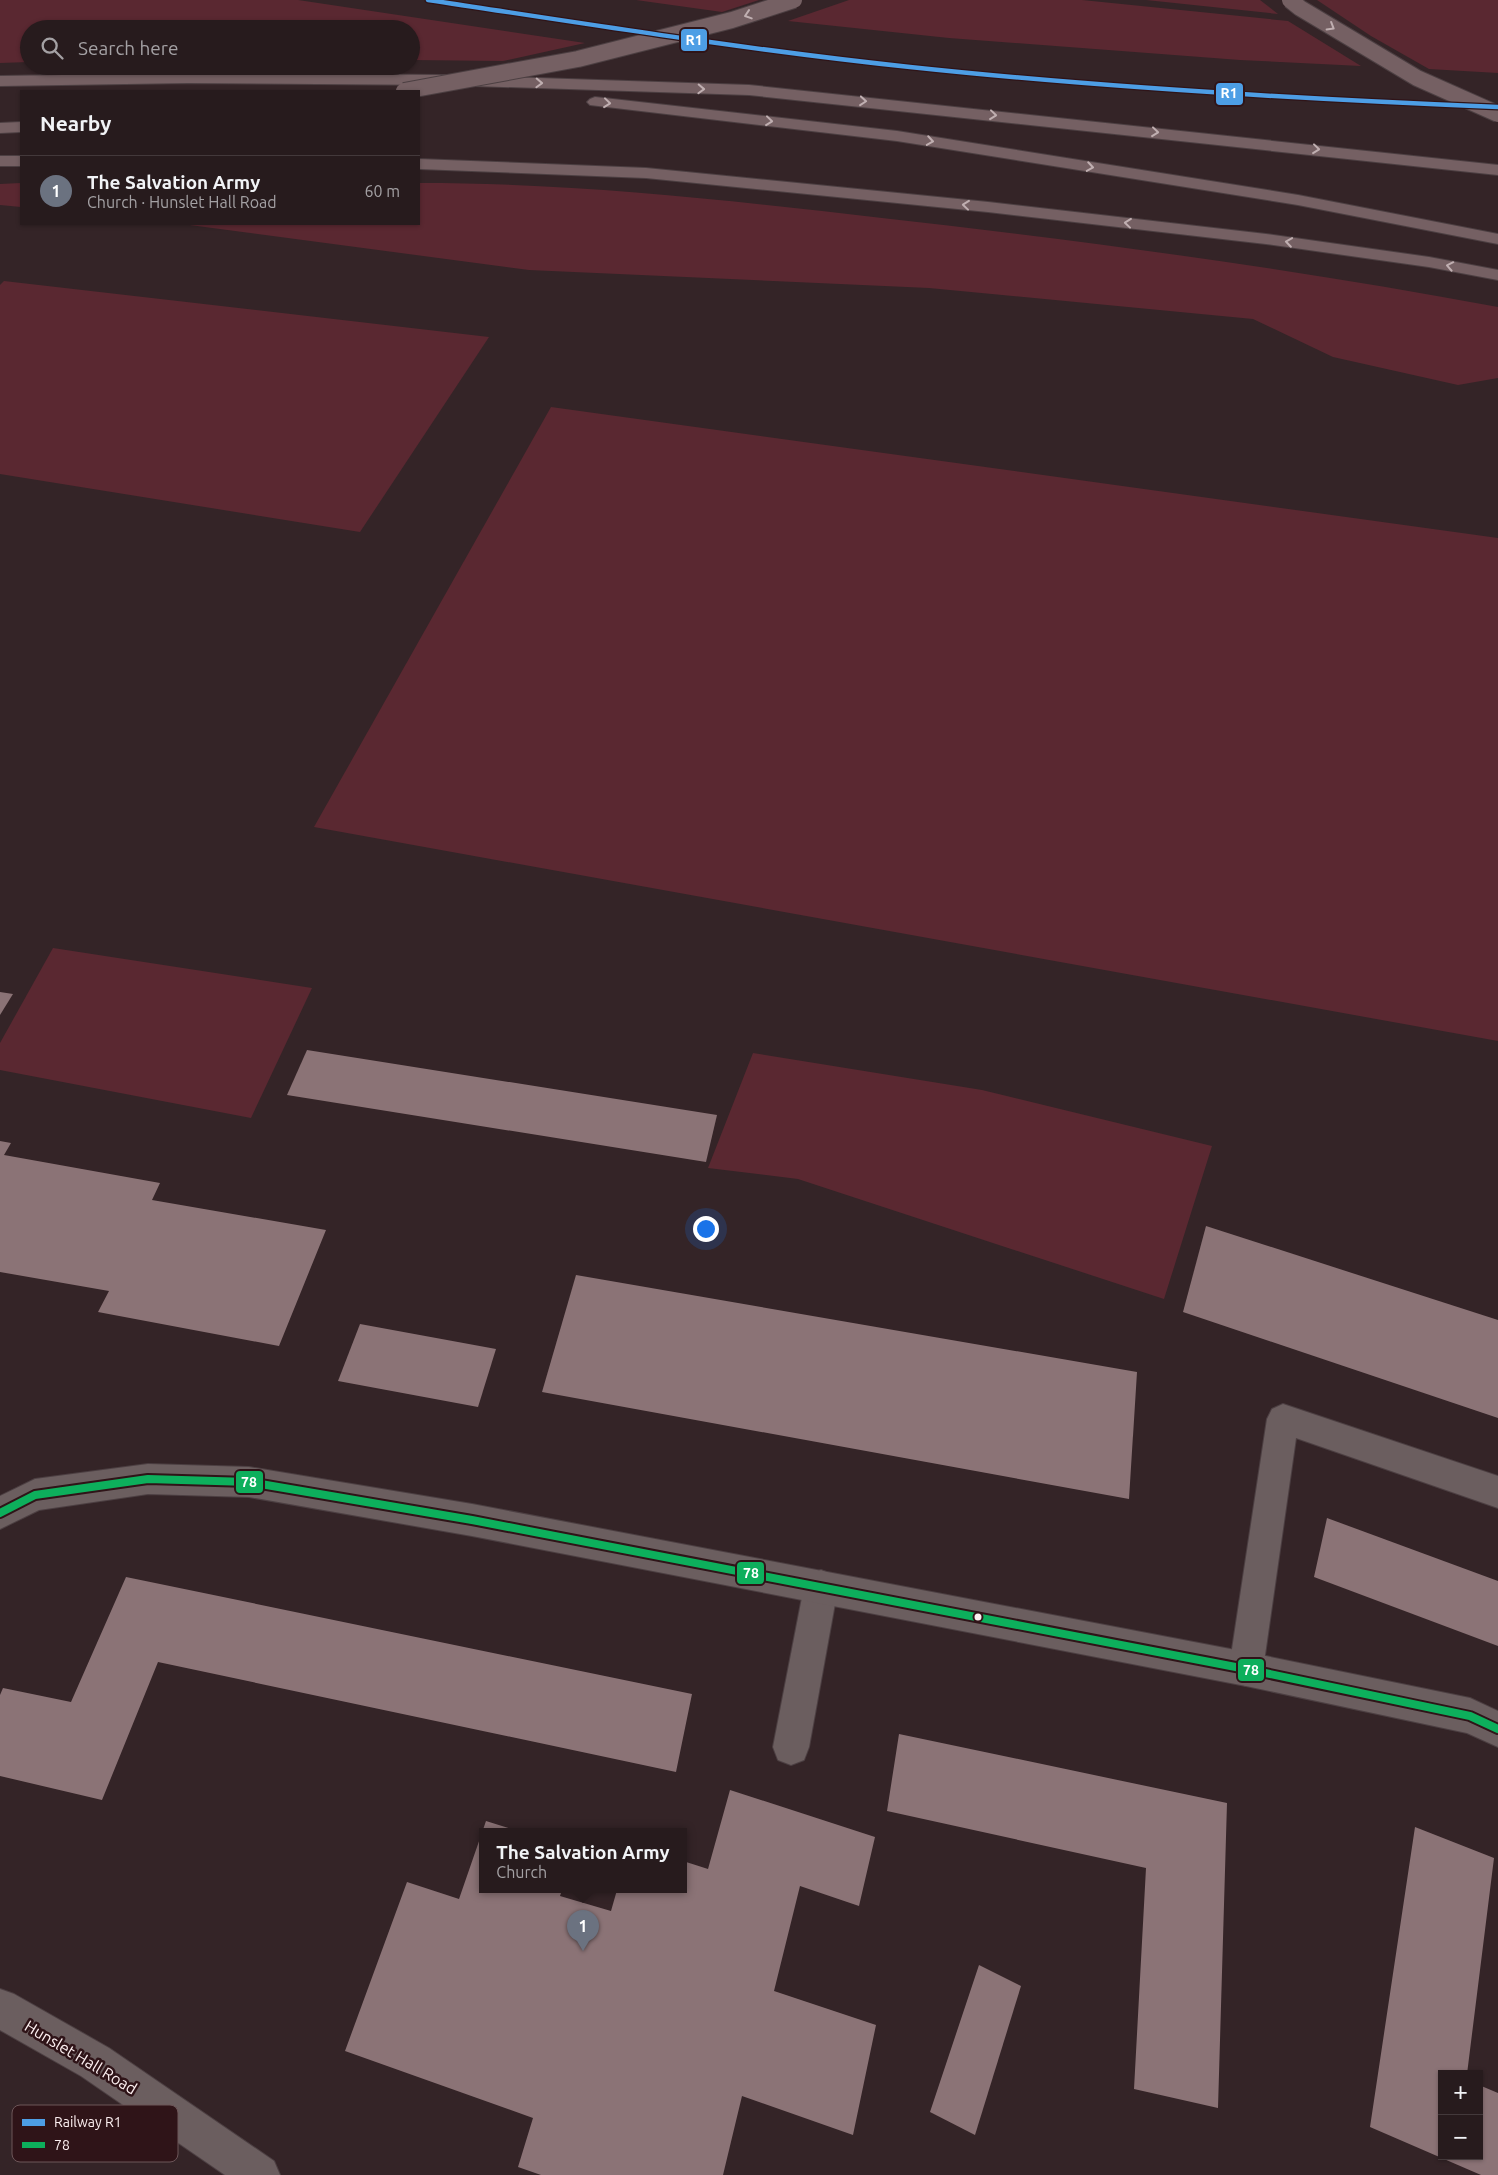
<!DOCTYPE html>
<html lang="en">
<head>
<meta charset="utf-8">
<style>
  body { margin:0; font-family:Ubuntu,sans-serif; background:#33282a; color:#f1f3f6 }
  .controls { position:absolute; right:15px; bottom:15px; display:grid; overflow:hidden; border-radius:0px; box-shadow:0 1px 4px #0004 }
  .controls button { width:45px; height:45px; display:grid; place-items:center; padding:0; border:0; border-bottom:1px solid #43393b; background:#271b1d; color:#f1f3f6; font:25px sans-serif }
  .you { position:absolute; left:705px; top:1228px; width:18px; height:18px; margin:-12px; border:4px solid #fff; border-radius:50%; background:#1a73e8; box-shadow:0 0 0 8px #1a73e833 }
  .badge { display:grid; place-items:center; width:32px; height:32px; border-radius:50%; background:#b7a9aa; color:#fff; font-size:16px; font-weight:700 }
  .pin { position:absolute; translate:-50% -41px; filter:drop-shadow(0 1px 2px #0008) }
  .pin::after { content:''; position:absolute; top:26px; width:18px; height:15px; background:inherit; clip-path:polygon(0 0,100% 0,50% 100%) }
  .popup { position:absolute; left:479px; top:1828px; width:208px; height:65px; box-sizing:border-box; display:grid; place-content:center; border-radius:0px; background:#271b1d; filter:drop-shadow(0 1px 4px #0005); font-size:16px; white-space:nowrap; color:#a4a1a4 }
  .popup b { font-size:19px; color:#f1f3f6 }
  .popup::after { content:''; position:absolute; left:50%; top:100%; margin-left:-10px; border:10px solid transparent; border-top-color:#271b1d }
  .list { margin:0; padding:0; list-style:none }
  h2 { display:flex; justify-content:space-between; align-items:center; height:65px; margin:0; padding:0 20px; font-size:21px }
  h2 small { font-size:16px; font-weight:400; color:#a4a1a4 }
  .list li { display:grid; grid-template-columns:32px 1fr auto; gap:15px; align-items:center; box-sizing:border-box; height:70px; padding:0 20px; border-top:1px solid #43393b }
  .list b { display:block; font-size:19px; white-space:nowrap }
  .list p { margin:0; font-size:16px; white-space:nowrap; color:#a4a1a4 }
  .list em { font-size:16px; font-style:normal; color:#a4a1a4 }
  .icon { flex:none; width:28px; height:28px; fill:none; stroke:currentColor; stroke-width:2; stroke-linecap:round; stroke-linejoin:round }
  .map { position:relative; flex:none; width:1498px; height:2175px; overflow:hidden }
  .search { position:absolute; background:#271b1d; box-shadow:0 1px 4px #0004; left:20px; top:20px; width:400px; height:55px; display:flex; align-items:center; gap:12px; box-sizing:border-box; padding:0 18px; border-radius:28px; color:#a4a1a4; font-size:19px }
  .panel { position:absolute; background:#271b1d; box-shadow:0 1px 4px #0004; left:20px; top:90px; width:400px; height:135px; border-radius:0px }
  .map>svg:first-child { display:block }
  .green { fill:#5a2831 }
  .building { fill:#8b7376 }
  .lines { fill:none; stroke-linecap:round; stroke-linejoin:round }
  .lane-casing { stroke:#4c3f42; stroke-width:2 }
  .street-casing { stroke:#4c3f42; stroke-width:2 }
  .secondary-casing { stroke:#4c3f42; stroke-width:2 }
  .highway-casing { stroke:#4c3f42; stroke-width:2 }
  .lane { fill:#6b5e5f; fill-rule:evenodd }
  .street { fill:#6b5e5f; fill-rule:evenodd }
  .secondary { fill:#6b5e5f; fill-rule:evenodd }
  .highway { fill:#756063; fill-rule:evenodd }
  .rail { stroke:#685b5e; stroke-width:2.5; stroke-dasharray:5 5; stroke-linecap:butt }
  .highway-bridge-casing { stroke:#4c3f42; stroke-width:18; stroke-linecap:butt }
  .highway-bridge { stroke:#756063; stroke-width:16 }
  .bus-1-casing { stroke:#2f1418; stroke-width:12 }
  .bus-1 { stroke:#0daf5c; stroke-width:8 }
  .rail-1-casing { stroke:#2f1418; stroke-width:7 }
  .rail-1 { stroke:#4d9ee5; stroke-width:4.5 }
  .oneway { stroke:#c0afb1 }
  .bus-dot { fill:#fdf0f1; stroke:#2f1418; stroke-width:2 }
  .labels { text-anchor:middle; stroke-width:5; stroke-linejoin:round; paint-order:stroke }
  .near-street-label { font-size:16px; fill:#fdf0f1; stroke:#2f1418 }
  .key { fill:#2f1418; stroke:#6d5659; stroke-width:1 }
  .key-label { font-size:14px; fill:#fdf0f1 }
  .line-badge { stroke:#2f1418; stroke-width:2 }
  .badge-label { font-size:14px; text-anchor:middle; font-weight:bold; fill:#fff }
</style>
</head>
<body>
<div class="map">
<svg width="1498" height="2175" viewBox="0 0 1498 2175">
  <rect width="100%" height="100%" fill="#342427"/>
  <g class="green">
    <polygon points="0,0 298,0 585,43 503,61 411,60 411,29 29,29 29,62 0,63"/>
    <polygon points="636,0 759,0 722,12"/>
    <polygon points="849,0 1082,0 1288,21 1361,66 1240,60 949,38 788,21"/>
    <polygon points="1146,0 1260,0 1278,14"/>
    <polygon points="1317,0 1498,0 1498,73 1429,69 1371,36"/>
    <polygon points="21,183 21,207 0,205 0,184"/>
    <path d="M419,183C573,183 728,200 882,218C1088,241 1294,269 1498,307V378L1458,385L1333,357L1253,319L929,288L529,270L182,224H419Z"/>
    <polygon points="4,281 489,337 360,532 0,474 0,285"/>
    <polygon points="551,407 1498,538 1498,1041 314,827"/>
    <polygon points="53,948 312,988 251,1118 0,1070 0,1043"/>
    <polygon points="753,1053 982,1090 1212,1146 1164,1299 798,1179 708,1168"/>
  </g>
  <g class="building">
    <polygon points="0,992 13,994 0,1015"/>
    <polygon points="307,1050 717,1115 706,1162 287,1095"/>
    <polygon points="0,1141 11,1143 4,1155 160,1183 152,1200 326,1230 279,1346 98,1312 109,1291 0,1272"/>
    <polygon points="1206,1226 1498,1320 1498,1418 1183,1312"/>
    <polygon points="576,1275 1137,1372 1129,1499 542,1392"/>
    <polygon points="360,1324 496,1349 478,1407 338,1381"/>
    <polygon points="1327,1518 1498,1581 1498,1646 1314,1577"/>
    <polygon points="126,1577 692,1694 676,1772 158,1662 102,1800 0,1776 0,1695 3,1688 71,1702"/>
    <polygon points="899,1734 1227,1803 1218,2108 1134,2089 1146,1868 887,1811"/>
    <polygon points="730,1790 875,1837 859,1906 800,1886 774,1991 876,2025 853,2135 742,2096 723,2175 541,2175 518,2167 533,2118 345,2051 407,1882 459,1899 486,1821 521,1832 483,1832 483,1890 562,1890 560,1896 611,1911 617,1890 683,1890 683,1861 708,1869"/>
    <polygon points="1415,1827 1494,1858 1467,2074 1442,2074 1442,2156 1479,2156 1479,2085 1498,2093 1498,2175 1481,2175 1370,2127"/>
    <polygon points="979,1965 1021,1986 975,2135 930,2112"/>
  </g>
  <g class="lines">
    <defs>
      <g id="lane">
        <polygon points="1283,1404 1498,1476 1498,1508 1296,1438 1263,1669 1258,1681 1246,1686 1234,1681 1229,1669 1267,1419 1272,1409"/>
        <polygon points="821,1570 833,1575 838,1587 809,1747 804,1760 791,1765 778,1760 773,1747 804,1587 809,1575"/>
      </g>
      <polygon id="street" points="148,1464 249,1467 472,1504 1246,1652 1470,1698 1498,1711 1498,1747 1467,1733 1246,1686 472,1536 249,1497 148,1494 39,1510 0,1529 0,1496 35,1479"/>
      <polygon id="secondary" points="0,1989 14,1994 109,2048 274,2161 280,2175 225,2175 81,2076 0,2030"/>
      <g id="highway">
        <polygon points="188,73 444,75 749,85 1498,165 1498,175 749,95 444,85 188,83 0,86 0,76"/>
        <polygon points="595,97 897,131 1298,195 1498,234 1498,244 1298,205 897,141 590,105 587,102 590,99"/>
        <polygon points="21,122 21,132 0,133 0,123"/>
        <rect x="0" y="156" width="21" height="10"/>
        <polygon points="419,159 646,168 988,202 1266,234 1429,257 1498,270 1498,280 1429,267 1266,244 988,212 646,178 419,169"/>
      </g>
    </defs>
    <use href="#lane" class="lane-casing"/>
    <use href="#street" class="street-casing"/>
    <use href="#secondary" class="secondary-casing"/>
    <use href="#highway" class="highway-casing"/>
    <use href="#lane" class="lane"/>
    <use href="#street" class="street"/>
    <use href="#secondary" class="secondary"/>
    <use href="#highway" class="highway"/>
    <path class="rail" d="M428,0C588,24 749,50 910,67C1106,88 1302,99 1498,107"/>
    <defs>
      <g id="highway-bridge">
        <polyline points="1290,0 1300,8 1417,78 1498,114"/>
        <polyline points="404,91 578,59 732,20 794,0"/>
      </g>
    </defs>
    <use href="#highway-bridge" class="highway-bridge-casing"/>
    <use href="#highway-bridge" class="highway-bridge"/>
    <defs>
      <polyline id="bus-1" points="0,1513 35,1495 148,1479 249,1482 472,1520 1246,1669 1470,1716 1498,1729"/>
    </defs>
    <use href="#bus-1" class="bus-1-casing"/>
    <use href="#bus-1" class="bus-1"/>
    <defs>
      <path id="rail-1" d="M428,0C588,24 749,50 910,67C1106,88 1302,99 1498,107"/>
    </defs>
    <use href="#rail-1" class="rail-1-casing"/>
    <use href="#rail-1" class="rail-1"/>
  </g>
  <defs><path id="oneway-chevron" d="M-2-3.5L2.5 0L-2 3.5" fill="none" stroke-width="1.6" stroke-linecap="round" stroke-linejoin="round" transform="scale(1.25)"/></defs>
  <g class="oneway">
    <use href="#oneway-chevron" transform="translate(748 15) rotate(162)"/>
    <use href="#oneway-chevron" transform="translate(1331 27) rotate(31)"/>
    <use href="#oneway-chevron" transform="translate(539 83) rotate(2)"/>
    <use href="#oneway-chevron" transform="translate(701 89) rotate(2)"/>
    <use href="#oneway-chevron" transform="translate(863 101) rotate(5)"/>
    <use href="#oneway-chevron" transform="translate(607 103) rotate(6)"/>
    <use href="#oneway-chevron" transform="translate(993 115) rotate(6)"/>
    <use href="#oneway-chevron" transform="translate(769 121) rotate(6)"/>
    <use href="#oneway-chevron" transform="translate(1155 132) rotate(6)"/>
    <use href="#oneway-chevron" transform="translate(930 141) rotate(9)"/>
    <use href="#oneway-chevron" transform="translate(1316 149) rotate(6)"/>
    <use href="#oneway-chevron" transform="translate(1090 167) rotate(9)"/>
    <use href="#oneway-chevron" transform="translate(966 205) rotate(-174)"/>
    <use href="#oneway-chevron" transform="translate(1128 223) rotate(-174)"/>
    <use href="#oneway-chevron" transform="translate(1289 242) rotate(-172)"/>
    <use href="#oneway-chevron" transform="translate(1450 266) rotate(-169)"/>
  </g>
  <circle class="bus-dot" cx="978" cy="1617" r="4.5"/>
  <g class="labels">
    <g class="near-street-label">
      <text transform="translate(81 2057) rotate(31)" y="6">Hunslet Hall Road</text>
    </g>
  </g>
  <rect x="12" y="2105" width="166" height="57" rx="8" class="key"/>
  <rect x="22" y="2119" width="23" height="7" fill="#4d9ee5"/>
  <rect x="22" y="2142" width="23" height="6" fill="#0daf5c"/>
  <g class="key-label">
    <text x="54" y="2127">Railway R1</text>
    <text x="54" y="2150">78</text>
  </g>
  <g class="line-badge">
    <rect x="680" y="28" width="28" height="24" rx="5" fill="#4d9ee5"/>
    <rect x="1215" y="82" width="29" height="24" rx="5" fill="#4d9ee5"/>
    <rect x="235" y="1470" width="29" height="24" rx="5" fill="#0daf5c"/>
    <rect x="736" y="1561" width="29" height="24" rx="5" fill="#0daf5c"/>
    <rect x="1237" y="1658" width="28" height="24" rx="5" fill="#0daf5c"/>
  </g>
  <g class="badge-label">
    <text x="694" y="45">R1</text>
    <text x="1229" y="98">R1</text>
    <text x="249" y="1487">78</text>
    <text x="751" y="1578">78</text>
    <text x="1251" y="1675">78</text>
  </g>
</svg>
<div class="controls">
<button>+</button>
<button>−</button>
</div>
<div class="you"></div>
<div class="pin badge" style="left:583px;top:1951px;background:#6b7280">1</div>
<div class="popup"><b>The Salvation Army</b>Church</div>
<div class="search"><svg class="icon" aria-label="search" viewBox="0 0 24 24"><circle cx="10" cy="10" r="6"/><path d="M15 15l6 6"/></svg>Search here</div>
<section class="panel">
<h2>Nearby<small></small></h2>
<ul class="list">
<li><span class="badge" style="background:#6b7280">1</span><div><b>The Salvation Army</b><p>Church · Hunslet Hall Road</p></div><em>60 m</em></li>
</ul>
</section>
</div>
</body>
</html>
